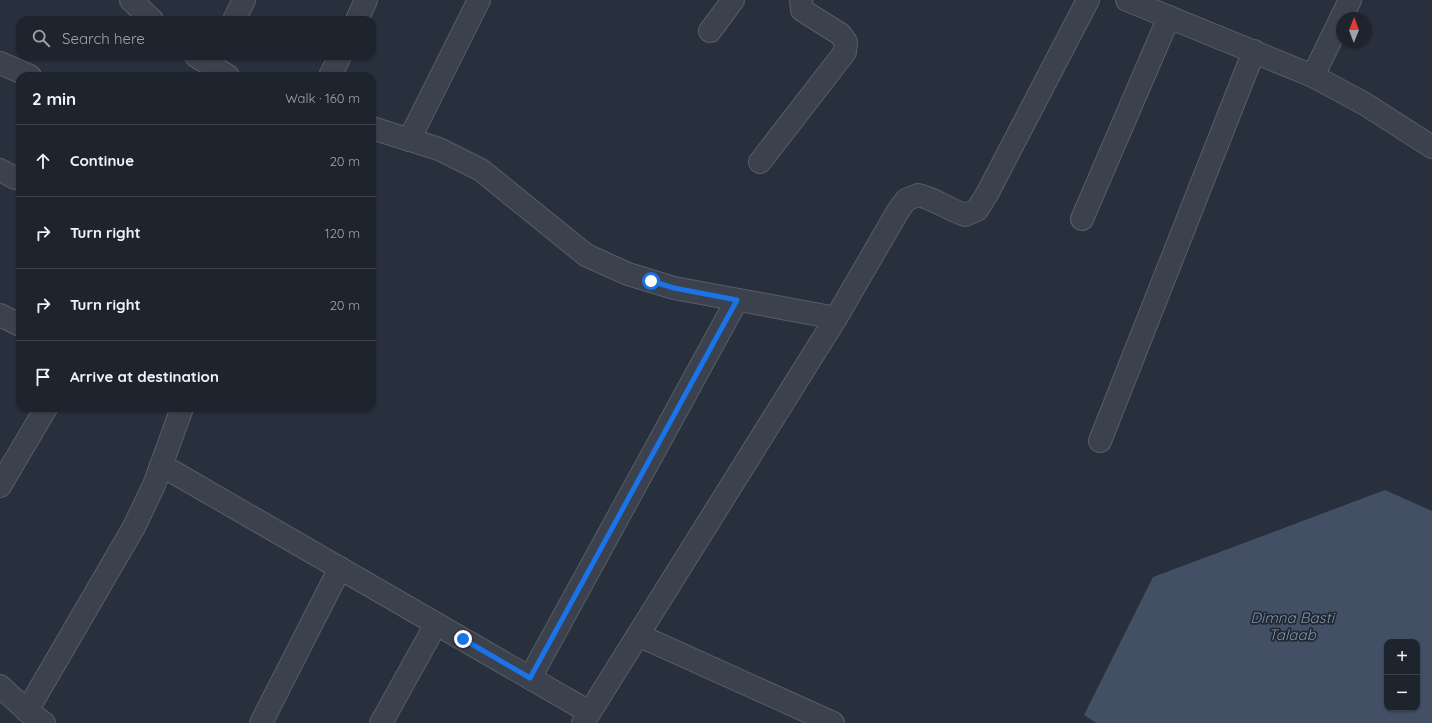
<!DOCTYPE html>
<html lang="en">
<head>
<meta charset="utf-8">
<style>
  body { margin:0; font-family:Quicksand,sans-serif; background:#262c36; color:#f1f3f6 }
  .controls { position:absolute; right:12px; bottom:12px; display:grid; overflow:hidden; border-radius:8px; box-shadow:0 1px 3px #0004 }
  .controls button { width:36px; height:36px; display:grid; place-items:center; padding:0; border:0; border-bottom:1px solid #3c414a; background:#1e242e; color:#f1f3f6; font:20px sans-serif }
  .compass { position:absolute; left:1336px; top:12px; width:36px; height:36px; border-radius:50%; background:#1e242e; box-shadow:0 1px 3px #0004; rotate:1deg }
  .stop { position:absolute; width:12px; height:12px; margin:-9px; border:3px solid #1a73e8; border-radius:50%; background:#fff }
  .stop.end { background:#1a73e8; border-color:#fff; box-shadow:0 1px 4px #0008 }
  .list { margin:0; padding:0; list-style:none }
  h2 { display:flex; justify-content:space-between; align-items:center; height:52px; margin:0; padding:0 16px; font-size:17px }
  h2 small { font-size:13px; font-weight:400; color:#a1a4aa }
  .list li { display:grid; grid-template-columns:26px 1fr auto; gap:12px; align-items:center; box-sizing:border-box; height:72px; padding:0 16px; border-top:1px solid #3c414a }
  .list b { display:block; font-size:15px; white-space:nowrap }
  .list em { font-size:13px; font-style:normal; color:#a1a4aa }
  .icon { flex:none; width:22px; height:22px; fill:none; stroke:currentColor; stroke-width:2; stroke-linecap:round; stroke-linejoin:round }
  .map { position:relative; flex:none; width:1432px; height:723px; overflow:hidden }
  .search { position:absolute; background:#1e242e; box-shadow:0 1px 3px #0004; left:16px; top:16px; width:360px; height:44px; display:flex; align-items:center; gap:10px; box-sizing:border-box; padding:0 14px; border-radius:12px; color:#a1a4aa; font-size:15px }
  .panel { position:absolute; background:#1e242e; box-shadow:0 1px 3px #0004; left:16px; top:72px; width:360px; height:340px; border-radius:12px }
  .map>svg:first-child { display:block }
  .water { fill:#424f65; fill-rule:evenodd }
  .lines { fill:none; stroke-linecap:round; stroke-linejoin:round }
  .minor-casing { stroke:#575d68; stroke-width:24 }
  .minor { stroke:#3c424d; stroke-width:22 }
  .route { stroke:#1a73e8; stroke-width:5 }
  .labels { text-anchor:middle; stroke-width:3.5; stroke-linejoin:round; paint-order:stroke }
  .water-label { font-size:15px; font-style:italic; fill:#8493ab; stroke:#212732 }
</style>
</head>
<body>
<div class="map">
<svg width="1432" height="723" viewBox="0 0 1432 723">
  <rect width="100%" height="100%" fill="#28303d"/>
  <path class="water" d="M1385,490L1432,511V723H1096L1084,715L1153,577ZM1387,642H1417V708H1387Z"/>
  <g class="lines">
    <defs>
      <g id="minor">
        <polyline points="131,0 152,20"/>
        <polyline points="1127,0 1313,76 1365,104 1432,147"/>
        <polyline points="234,20 244,0"/>
        <polyline points="357,20 366,0"/>
        <polyline points="710,31 733,0"/>
        <polyline points="196,56 228,76"/>
        <polyline points="0,63 30,76"/>
        <polyline points="330,76 340,56"/>
        <polyline points="1313,76 1350,0"/>
        <polyline points="372,128 439,149 481,170 586,255 628,274 674,288 836,318"/>
        <polyline points="409,140 479,0"/>
        <polyline points="760,162 845,52 846,42 840,34 802,10 801,0"/>
        <polyline points="0,170 15,178"/>
        <polyline points="1082,219 1169,17"/>
        <polyline points="0,315 20,325"/>
        <polyline points="1100,441 1254,51"/>
        <polyline points="161,465 589,712"/>
        <polyline points="0,486 46,408"/>
        <polyline points="638,635 833,723"/>
        <polyline points="530,678 737,300"/>
        <polyline points="0,686 27,711 44,723"/>
        <polyline points="27,711 134,527 154,485 182,408"/>
        <polyline points="261,723 340,568"/>
        <polyline points="381,723 436,624"/>
        <path d="M583,723L836,318L898,211L906,200L918,195C935,199 948,209 965,215L977,210L987,194L1088,0"/>
      </g>
    </defs>
    <use href="#minor" class="minor-casing"/>
    <use href="#minor" class="minor"/>
  </g>
  <g class="lines">
    <polyline class="route" points="463,639 530,678 737,300 674,288 651,281"/>
  </g>
  <g class="labels">
    <g class="water-label">
      <text x="1292" y="623">Dimna Basti<tspan x="1292" dy="17">Talaab</tspan></text>
    </g>
  </g>
</svg>
<div class="controls">
<button>+</button>
<button>−</button>
</div>
<svg class="compass" viewBox="-18 -18 36 36"><path d="M0-13l5 13h-10z" fill="#e53935"/><path d="M0 13l5-13h-10z" fill="#a1a4aa"/></svg>
<div class="stop" style="left:651px;top:281px"></div>
<div class="stop end" style="left:463px;top:639px"></div>
<div class="search"><svg class="icon" aria-label="search" viewBox="0 0 24 24"><circle cx="10" cy="10" r="6"/><path d="M15 15l6 6"/></svg>Search here</div>
<section class="panel">
<h2>2 min<small>Walk · 160 m</small></h2>
<ul class="list">
<li><svg class="icon" aria-label="ahead" viewBox="0 0 24 24"><path d="M12 20V5M6 11l6-6 6 6"/></svg><div><b>Continue</b></div><em>20 m</em></li>
<li><svg class="icon" aria-label="right" viewBox="0 0 24 24"><path d="M7 20v-9h11M14 6l5 5-5 5"/></svg><div><b>Turn right</b></div><em>120 m</em></li>
<li><svg class="icon" aria-label="right" viewBox="0 0 24 24"><path d="M7 20v-9h11M14 6l5 5-5 5"/></svg><div><b>Turn right</b></div><em>20 m</em></li>
<li><svg class="icon" aria-label="arrive" viewBox="0 0 24 24"><path d="M6 21V4h12l-3 4 3 4H6"/></svg><div><b>Arrive at destination</b></div></li>
</ul>
</section>
</div>
</body>
</html>
